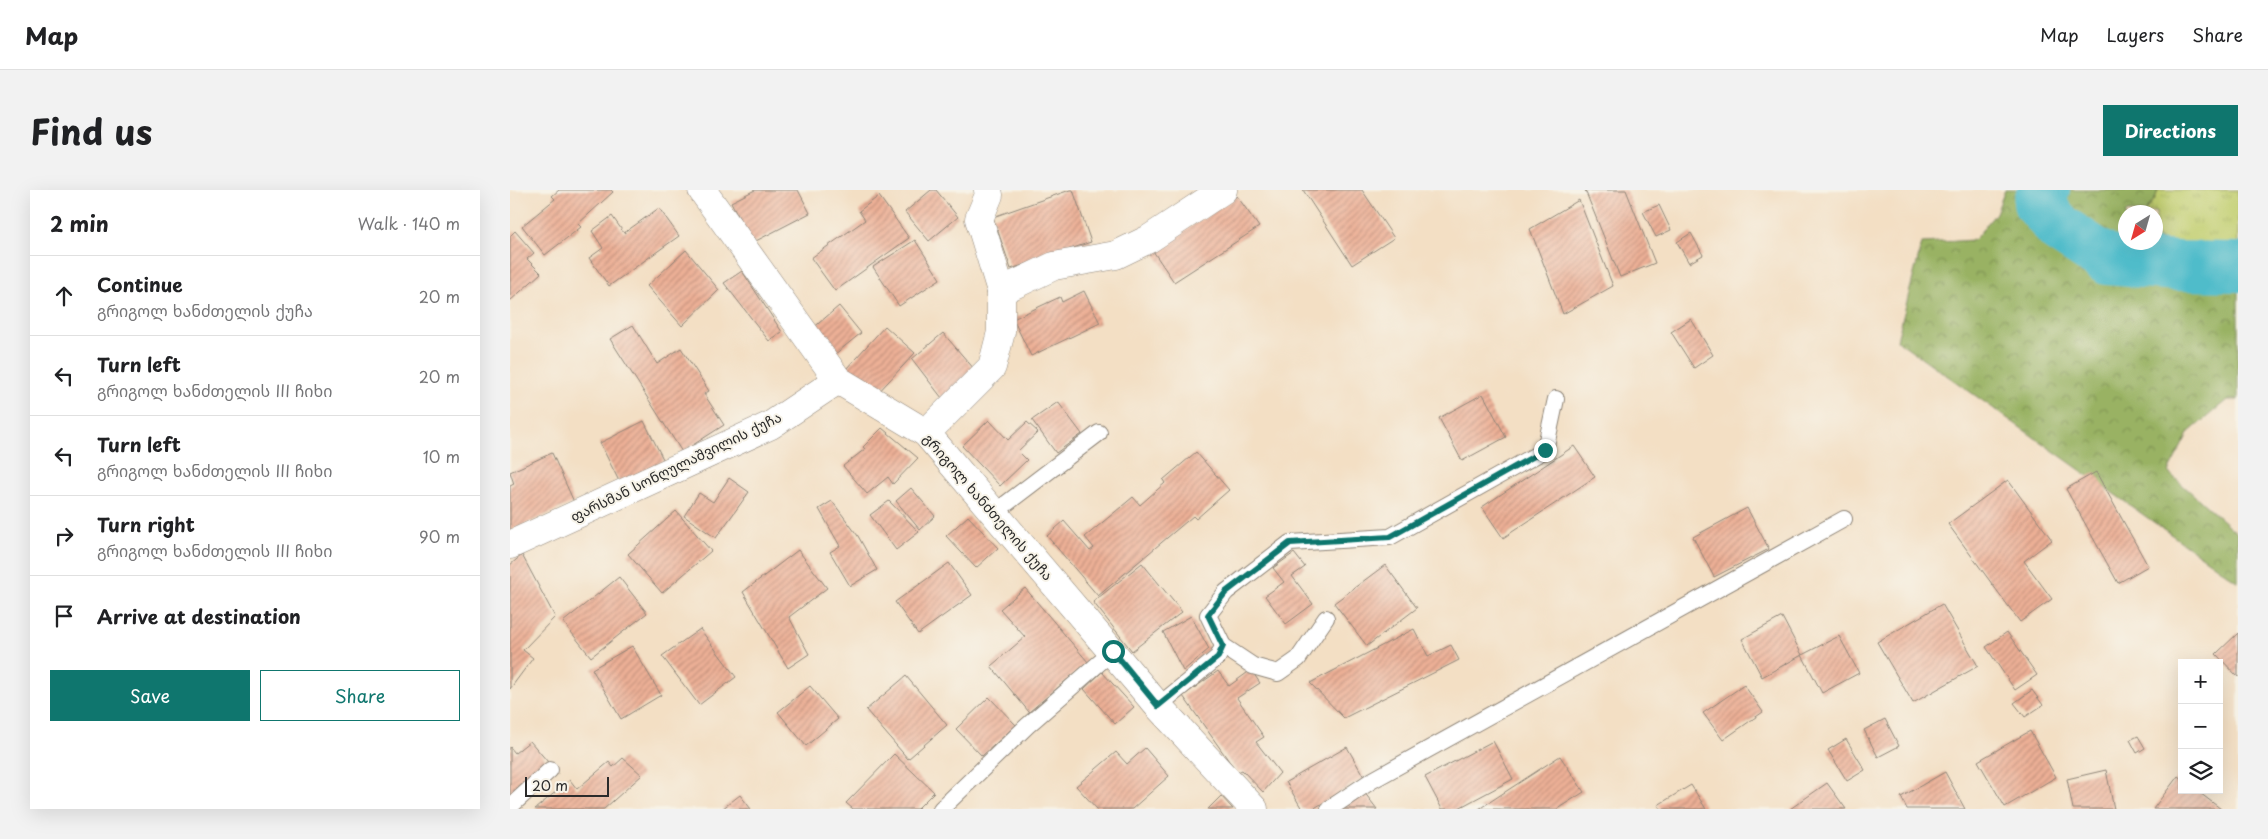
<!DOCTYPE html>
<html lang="en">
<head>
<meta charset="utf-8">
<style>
  body { margin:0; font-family:"Playpen Sans","Noto Sans Georgian",sans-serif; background:#f2f2f2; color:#202124 }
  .controls { position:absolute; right:15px; bottom:15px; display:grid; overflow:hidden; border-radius:0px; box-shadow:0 5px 20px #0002 }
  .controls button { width:45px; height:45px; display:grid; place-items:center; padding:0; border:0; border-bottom:1px solid #e0e0e0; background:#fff; color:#202124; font:25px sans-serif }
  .compass { position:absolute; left:1608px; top:15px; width:45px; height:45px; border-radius:50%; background:#fff; box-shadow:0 5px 20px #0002; rotate:217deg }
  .scale { position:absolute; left:15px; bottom:12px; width:84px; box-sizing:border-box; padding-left:5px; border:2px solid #2b2b2b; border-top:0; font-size:14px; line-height:18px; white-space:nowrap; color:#2b2b2b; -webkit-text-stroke:4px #f7f3e8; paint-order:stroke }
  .stop { position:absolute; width:15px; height:15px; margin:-11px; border:4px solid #0f766e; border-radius:50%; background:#fff }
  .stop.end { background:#0f766e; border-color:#fff; box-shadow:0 1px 5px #0008 }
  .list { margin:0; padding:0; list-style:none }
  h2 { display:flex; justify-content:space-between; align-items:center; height:65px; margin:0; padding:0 20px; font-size:21px }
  h2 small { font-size:16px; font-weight:400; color:#757577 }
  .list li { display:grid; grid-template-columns:32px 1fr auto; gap:15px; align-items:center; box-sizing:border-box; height:80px; padding:0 20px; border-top:1px solid #e0e0e0 }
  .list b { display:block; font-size:19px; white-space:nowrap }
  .list p { margin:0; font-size:16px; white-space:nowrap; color:#757577 }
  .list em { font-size:16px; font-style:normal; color:#757577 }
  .actions { display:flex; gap:10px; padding:15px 20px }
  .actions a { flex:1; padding:11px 0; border:1px solid #0f766e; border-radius:0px; text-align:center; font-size:18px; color:#0f766e }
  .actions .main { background:#0f766e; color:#fff }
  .icon { flex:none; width:28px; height:28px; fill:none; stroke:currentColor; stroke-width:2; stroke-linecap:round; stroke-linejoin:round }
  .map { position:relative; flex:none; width:1728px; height:619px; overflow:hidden; border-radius:0px }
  header { display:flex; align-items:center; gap:30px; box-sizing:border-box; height:70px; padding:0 25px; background:#fff; border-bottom:1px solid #e0e0e0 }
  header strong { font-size:24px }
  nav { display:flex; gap:28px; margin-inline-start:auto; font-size:18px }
  .intro { display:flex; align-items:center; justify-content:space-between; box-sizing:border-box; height:120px; padding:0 30px }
  h1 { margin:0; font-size:35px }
  .button { padding:12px 22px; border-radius:0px; background:#0f766e; color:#fff; font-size:18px; font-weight:700 }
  main { display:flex; gap:30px; padding:0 30px }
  aside { flex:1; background:#fff; border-radius:0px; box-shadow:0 5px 20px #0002 }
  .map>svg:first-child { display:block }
  .grass { fill:url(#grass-tufts); stroke:#767d4e }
  .forest { fill:url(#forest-crowns); stroke:#626e47 }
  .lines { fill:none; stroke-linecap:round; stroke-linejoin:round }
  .river { stroke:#50bcca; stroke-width:50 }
  .building { fill:url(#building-hatch) }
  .service-casing { stroke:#8f8578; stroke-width:18 }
  .minor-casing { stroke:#8f8578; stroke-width:29 }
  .service { stroke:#fff; stroke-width:16 }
  .minor { stroke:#fff; stroke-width:28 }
  .route { stroke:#0f766e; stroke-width:6 }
  .labels { text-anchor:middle; stroke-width:4; stroke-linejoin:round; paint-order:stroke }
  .street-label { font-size:14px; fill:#2b2b2b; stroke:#f7f3e8 }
</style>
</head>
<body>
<header>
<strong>Map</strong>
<nav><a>Map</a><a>Layers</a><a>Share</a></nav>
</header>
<div class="intro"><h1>Find us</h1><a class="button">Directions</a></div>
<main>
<aside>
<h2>2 min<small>Walk · 140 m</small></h2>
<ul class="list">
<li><svg class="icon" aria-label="ahead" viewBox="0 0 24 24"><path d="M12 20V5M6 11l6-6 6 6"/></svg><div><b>Continue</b><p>გრიგოლ ხანძთელის ქუჩა</p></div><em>20 m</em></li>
<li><svg class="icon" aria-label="left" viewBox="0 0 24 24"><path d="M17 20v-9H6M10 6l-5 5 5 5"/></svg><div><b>Turn left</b><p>გრიგოლ ხანძთელის III ჩიხი</p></div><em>20 m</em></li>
<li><svg class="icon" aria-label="left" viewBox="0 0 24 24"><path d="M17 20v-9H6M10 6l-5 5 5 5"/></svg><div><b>Turn left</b><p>გრიგოლ ხანძთელის III ჩიხი</p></div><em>10 m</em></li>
<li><svg class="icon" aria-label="right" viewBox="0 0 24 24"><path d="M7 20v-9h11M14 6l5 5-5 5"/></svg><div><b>Turn right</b><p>გრიგოლ ხანძთელის III ჩიხი</p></div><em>90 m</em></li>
<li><svg class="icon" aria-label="arrive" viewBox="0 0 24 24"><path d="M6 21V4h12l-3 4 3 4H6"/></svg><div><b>Arrive at destination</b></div></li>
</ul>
<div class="actions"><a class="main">Save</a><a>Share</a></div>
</aside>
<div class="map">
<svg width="1728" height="619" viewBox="0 0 1728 619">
  <defs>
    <pattern id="grass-tufts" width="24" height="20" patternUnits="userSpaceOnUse" patternTransform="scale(1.25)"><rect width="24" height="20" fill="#c2cf71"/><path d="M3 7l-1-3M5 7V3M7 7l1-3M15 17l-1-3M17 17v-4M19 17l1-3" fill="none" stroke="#a7b262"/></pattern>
    <pattern id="forest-crowns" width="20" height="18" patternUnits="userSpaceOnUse" patternTransform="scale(1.25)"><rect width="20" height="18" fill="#99b263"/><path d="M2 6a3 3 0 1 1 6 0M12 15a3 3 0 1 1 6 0" fill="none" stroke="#7d9152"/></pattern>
    <pattern id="building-hatch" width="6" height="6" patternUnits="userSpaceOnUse" patternTransform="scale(1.25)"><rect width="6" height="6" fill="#edb096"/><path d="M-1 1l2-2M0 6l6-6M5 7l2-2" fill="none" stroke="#c08f7b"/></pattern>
  </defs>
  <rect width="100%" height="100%" fill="#f7f3e8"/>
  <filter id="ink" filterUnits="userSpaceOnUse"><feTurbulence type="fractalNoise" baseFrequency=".02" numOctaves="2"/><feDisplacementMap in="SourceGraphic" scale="10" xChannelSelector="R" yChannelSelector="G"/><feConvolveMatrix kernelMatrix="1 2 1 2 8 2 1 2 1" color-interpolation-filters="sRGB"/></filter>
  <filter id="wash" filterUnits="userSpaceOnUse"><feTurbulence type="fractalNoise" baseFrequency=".0096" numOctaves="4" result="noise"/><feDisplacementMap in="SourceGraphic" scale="20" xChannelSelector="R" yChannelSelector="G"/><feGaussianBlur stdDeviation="1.12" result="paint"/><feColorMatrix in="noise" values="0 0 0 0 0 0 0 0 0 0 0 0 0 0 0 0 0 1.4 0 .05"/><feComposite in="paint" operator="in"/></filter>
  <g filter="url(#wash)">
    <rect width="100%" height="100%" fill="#f3dfc4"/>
    <polygon class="grass" points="1648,0 1728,0 1728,55 1661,58 1646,45 1646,22 1635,22 1645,9"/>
    <polygon class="forest" points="1495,0 1648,0 1645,9 1635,22 1616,22 1616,52 1646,52 1646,45 1661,58 1728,55 1728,210 1717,210 1679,242 1658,282 1728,344 1728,392 1387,150 1412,53 1464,50 1486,23"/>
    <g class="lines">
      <polyline class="river" points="1535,0 1528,13 1550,39 1597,70 1667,76 1728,77"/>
    </g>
    <g id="blocks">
      <g class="building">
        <polygon points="49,0 101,0 103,2 68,34 71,37 35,65 12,36 45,9 42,6"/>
        <polygon points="245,0 288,0 300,23 242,53 221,12"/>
        <polygon points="421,0 426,0 448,27 419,51 395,22"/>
        <polygon points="560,0 563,0 581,52 501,79 483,27"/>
        <polygon points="793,0 852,0 884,48 842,75"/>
        <polygon points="1075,0 1116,0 1145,73 1110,87"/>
        <polygon points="369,6 399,48 325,101 301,68 355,30 349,21"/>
        <polygon points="727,6 749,37 664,92 643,61"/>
        <polygon points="1069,10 1103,96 1053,124 1020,39"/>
        <polygon points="1149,15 1161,40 1146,47 1133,22"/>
        <polygon points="149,18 169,46 99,96 79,68 93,58 82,41 102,26 114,43"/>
        <polygon points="5,41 24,63 17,69 31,83 0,111 0,46"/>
        <polygon points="1181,43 1193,65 1179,73 1167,52"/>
        <polygon points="405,50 430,89 389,116 363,77"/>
        <polygon points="176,60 209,100 172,136 137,96"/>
        <polygon points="232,81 272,142 259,151 214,93"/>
        <polygon points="574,101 590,133 521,166 503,129 550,107 552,112"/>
        <polygon points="329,116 351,143 324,165 302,139"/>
        <polygon points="1181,129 1203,165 1184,178 1161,142"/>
        <polygon points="123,135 147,174 171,158 199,201 194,204 214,235 172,262 100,149"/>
        <polygon points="375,136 405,163 365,206 336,179"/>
        <polygon points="433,143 465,180 432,208 402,169"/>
        <polygon points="973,204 996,247 952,271 929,228"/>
        <polygon points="548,212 572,244 546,263 522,230"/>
        <polygon points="479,230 498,250 517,232 528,242 508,261 517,270 490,296 452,256"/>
        <polygon points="134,231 154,271 110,293 90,253"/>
        <polygon points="372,238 408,268 383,294 378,287 357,304 333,276 355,259 353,257"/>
        <polygon points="1064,256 1085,287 993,348 972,317"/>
        <polygon points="686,262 719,300 686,329 683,326 588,406 537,346 554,331 580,361 584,358 575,347 623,307 630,315 655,293 653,290"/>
        <polygon points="42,263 64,312 0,341 0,296 4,294 0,282"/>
        <polygon points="1586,282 1638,376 1608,393 1556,299"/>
        <polygon points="219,288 239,302 206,348 174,326 189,303 203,312"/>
        <polygon points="1498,290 1542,350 1514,371 1542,409 1510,432 1438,334"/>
        <polygon points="401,298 425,326 410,340 386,311"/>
        <polygon points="322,311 348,346 367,380 340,396 320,362 330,356 309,319"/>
        <polygon points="379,311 409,342 386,360 360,325"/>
        <polygon points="1237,318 1259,359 1204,387 1183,347"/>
        <polygon points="166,321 201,361 152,403 118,364"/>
        <polygon points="458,326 488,358 466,378 436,346"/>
        <polygon points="288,360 317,398 279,427 299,464 278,478 233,402"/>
        <polygon points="784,363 795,377 782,386 803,414 776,434 755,406 774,392 763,378"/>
        <polygon points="12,365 45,427 13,460 23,468 0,499 0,375"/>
        <polygon points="439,373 462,405 408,444 385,412"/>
        <polygon points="632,373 672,422 622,461 583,412"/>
        <polygon points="875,375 907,418 857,456 824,413"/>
        <polygon points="109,387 137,423 81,467 53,432"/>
        <polygon points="515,398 578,472 519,522 481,476 515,447 490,419"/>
        <polygon points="1432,414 1468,476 1403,513 1367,452"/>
        <polygon points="681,426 699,459 673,481 653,442"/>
        <polygon points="1272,427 1292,465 1329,446 1349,483 1312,503 1292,465 1252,487 1232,449"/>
        <polygon points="190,439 226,487 189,515 152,466"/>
        <polygon points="904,439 918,466 941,455 949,470 834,528 800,493"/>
        <polygon points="1497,442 1527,485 1505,500 1476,457"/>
        <polygon points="1728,443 1728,487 1706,464"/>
        <polygon points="122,456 151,505 111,529 82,479"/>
        <polygon points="741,480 750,493 727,508 754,547 746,552 770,583 753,602 732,580 728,582 719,571 673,506 708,481 719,496"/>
        <polygon points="592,482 624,517 605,534 574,499"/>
        <polygon points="396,486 437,535 398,569 356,520"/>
        <polygon points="1234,495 1253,522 1213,550 1193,523"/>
        <polygon points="300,496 328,529 296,556 268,522"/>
        <polygon points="1522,500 1533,515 1515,527 1504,513"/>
        <polygon points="479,507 506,535 472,566 446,539"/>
        <polygon points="1375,529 1389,556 1368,567 1354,540"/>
        <polygon points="1520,541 1546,587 1495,617 1468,571"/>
        <polygon points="1628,546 1635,558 1627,563 1620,550"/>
        <polygon points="1336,549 1355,580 1337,591 1318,560"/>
        <polygon points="20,551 38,572 0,606 0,557 5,563"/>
        <polygon points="983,551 1003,589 947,619 932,619 915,587"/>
        <polygon points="837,557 854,587 803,619 792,619 776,592"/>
        <polygon points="635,558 659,586 622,619 587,619 566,596 606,562 617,574"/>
        <polygon points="384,564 424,602 407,619 343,619 336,613"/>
        <polygon points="1050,566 1074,602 1047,619 969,619"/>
        <polygon points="113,568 132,585 94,619 25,619 60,590 67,599 99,572 103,577"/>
        <polygon points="1596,580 1604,619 1563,619 1557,589"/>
        <polygon points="1435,582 1455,619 1397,619 1391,607"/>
        <polygon points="1668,586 1672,589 1672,600 1686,600 1711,619 1643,619"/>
        <polygon points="1317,593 1336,619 1280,619"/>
        <polygon points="1181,595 1196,619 1151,619 1148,615"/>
        <polygon points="854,602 867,619 830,619"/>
        <polygon points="230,605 241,619 212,619"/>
        <polygon points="711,606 723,619 698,619"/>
      </g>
    </g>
  </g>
  <g filter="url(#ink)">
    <use href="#blocks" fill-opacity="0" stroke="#8f8578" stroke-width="1"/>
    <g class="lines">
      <defs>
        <g id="service">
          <polyline points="484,323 589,243"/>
          <polyline points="713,456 743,476 768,483 788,469 816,428"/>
          <polyline points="648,516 708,467 713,456 698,425 716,402 780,353 880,347 1035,260 1046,209"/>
          <polyline points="0,617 40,580"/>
          <polyline points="431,619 517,536 603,461"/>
          <polyline points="819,619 861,591 1334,329"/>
        </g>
        <g id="minor">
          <polyline points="192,0 328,190 416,243 648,516 744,619"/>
          <polyline points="491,101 544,76 606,65 639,49 713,0"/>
          <polyline points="416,243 482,177 491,142 491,101 469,29 479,5 478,0"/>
          <polyline points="0,355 261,235 328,190"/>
        </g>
      </defs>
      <use href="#service" class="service-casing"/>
      <use href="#minor" class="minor-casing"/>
      <use href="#service" class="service"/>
      <use href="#minor" class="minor"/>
    </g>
  </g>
  <g class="lines" filter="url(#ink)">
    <polyline class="route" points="603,461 648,516 708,467 713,456 698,425 716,402 780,353 880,347 1035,260"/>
  </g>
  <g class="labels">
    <g class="street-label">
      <text transform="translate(166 277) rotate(-26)" y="5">ფარსმან სონღულაშვილის ქუჩა</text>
      <text transform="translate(478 317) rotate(49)" y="5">გრიგოლ ხანძთელის ქუჩა</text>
    </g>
  </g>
</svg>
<div class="controls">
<button>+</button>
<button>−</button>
<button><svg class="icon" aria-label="layers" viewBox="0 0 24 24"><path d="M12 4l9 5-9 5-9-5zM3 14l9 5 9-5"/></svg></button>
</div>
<svg class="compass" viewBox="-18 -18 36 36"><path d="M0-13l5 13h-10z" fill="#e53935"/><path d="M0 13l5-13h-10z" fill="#757577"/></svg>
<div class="scale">20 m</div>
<div class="stop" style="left:603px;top:461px"></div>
<div class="stop end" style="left:1035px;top:260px"></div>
</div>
</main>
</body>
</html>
